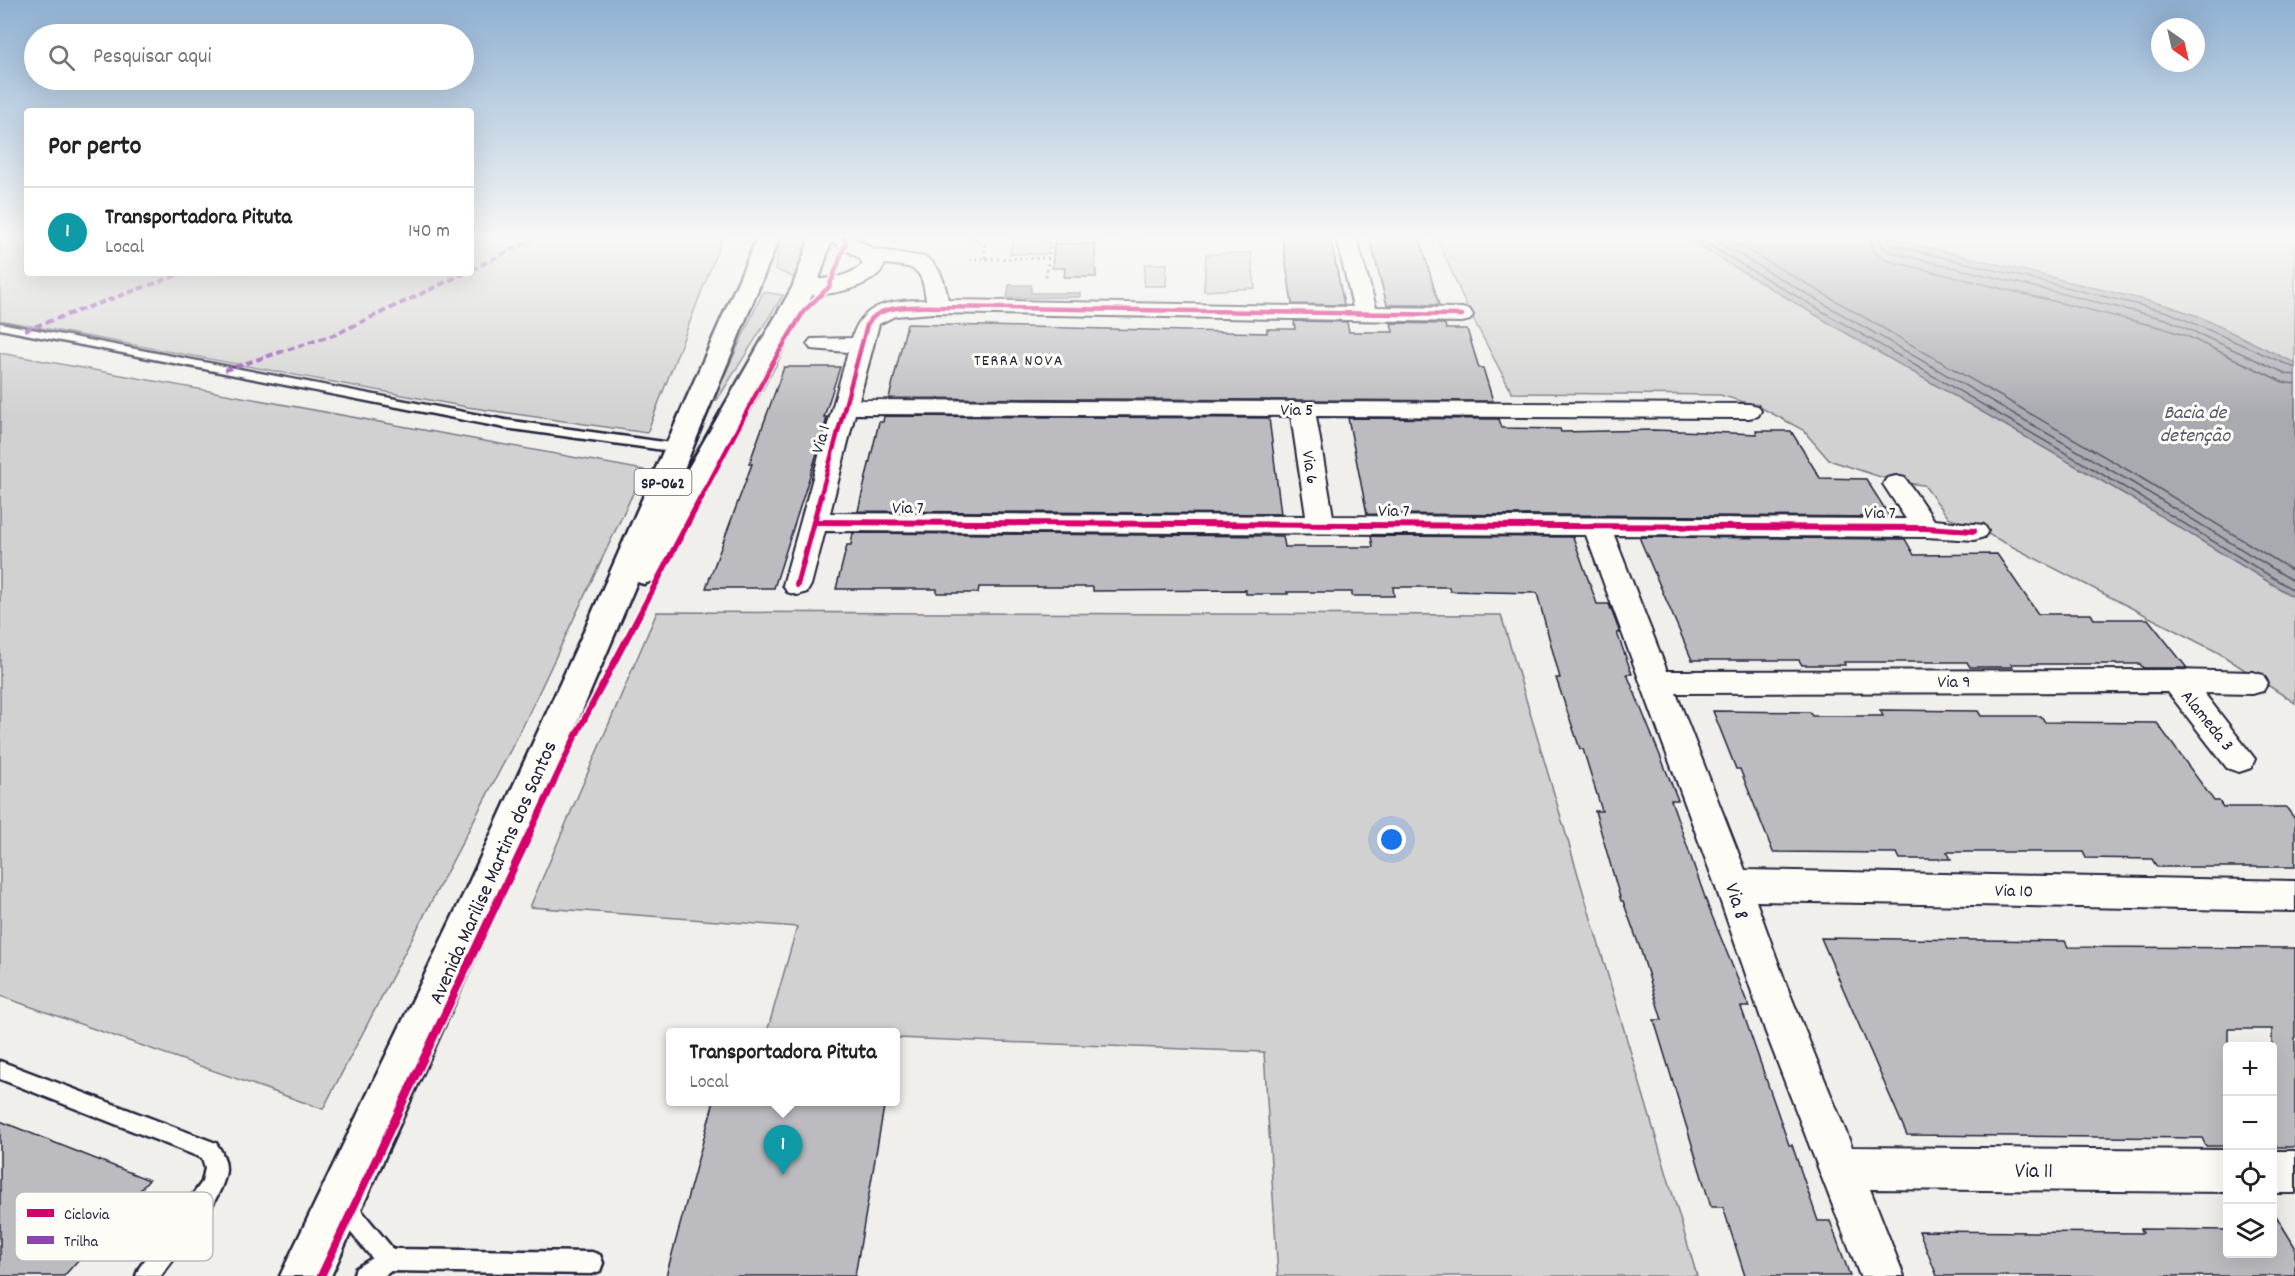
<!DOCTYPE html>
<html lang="pt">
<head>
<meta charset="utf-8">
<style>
  body { margin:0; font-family:Dekko,sans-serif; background:#f6f6f6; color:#222 }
  .controls { position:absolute; right:18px; bottom:18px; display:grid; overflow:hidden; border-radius:6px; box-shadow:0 6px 24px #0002 }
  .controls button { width:54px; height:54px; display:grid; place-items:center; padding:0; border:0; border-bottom:2px solid #e0e0e0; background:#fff; color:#222; font:30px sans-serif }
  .compass { position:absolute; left:2151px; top:18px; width:54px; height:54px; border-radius:50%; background:#fff; box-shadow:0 6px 24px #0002; rotate:146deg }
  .you { position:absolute; left:1392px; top:840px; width:21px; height:21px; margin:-15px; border:4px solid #fff; border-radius:50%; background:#1a73e8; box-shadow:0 0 0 9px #1a73e833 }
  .badge { display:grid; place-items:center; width:39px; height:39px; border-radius:50%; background:#ea580c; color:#fff; font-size:20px; font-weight:700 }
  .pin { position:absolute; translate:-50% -50px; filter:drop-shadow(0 2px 3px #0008) }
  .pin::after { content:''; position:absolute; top:32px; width:21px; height:18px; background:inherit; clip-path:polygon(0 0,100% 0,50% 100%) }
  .popup { position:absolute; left:666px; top:1028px; width:234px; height:78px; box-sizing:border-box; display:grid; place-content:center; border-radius:6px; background:#fff; filter:drop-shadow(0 2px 4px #0005); font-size:20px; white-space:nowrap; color:#767676 }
  .popup b { font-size:22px; color:#222 }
  .popup::after { content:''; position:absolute; left:50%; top:100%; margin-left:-12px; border:12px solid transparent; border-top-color:#fff }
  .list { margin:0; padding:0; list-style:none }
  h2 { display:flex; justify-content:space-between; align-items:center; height:78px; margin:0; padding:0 24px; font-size:26px }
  h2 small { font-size:20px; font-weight:400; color:#767676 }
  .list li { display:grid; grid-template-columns:39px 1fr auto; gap:18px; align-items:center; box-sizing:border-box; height:90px; padding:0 24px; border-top:2px solid #e0e0e0 }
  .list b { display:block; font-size:22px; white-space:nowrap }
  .list p { margin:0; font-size:20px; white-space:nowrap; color:#767676 }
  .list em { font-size:20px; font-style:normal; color:#767676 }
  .icon { flex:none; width:33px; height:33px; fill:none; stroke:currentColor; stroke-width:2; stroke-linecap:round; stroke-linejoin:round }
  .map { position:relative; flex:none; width:2295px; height:1276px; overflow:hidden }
  .search { position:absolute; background:#fff; box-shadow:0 6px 24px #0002; left:24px; top:24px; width:450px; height:66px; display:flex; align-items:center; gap:15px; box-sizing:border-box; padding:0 21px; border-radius:33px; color:#767676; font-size:22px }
  .panel { position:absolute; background:#fff; box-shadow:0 6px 24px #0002; left:24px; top:108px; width:450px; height:168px; border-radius:6px }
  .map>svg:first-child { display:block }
  .green { fill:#d2d1d1; stroke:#7a7a86; stroke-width:1.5 }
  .water { fill:#a9a9b0; stroke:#737381; stroke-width:1.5 }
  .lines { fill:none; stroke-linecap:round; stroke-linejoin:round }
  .shore { stroke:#58586a; stroke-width:1.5 }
  .building { fill:#bcbcc0; stroke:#22223b; stroke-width:1.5 }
  .service-casing { stroke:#22223b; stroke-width:5 }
  .minor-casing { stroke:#22223b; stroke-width:4 }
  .primary-casing { stroke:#22223b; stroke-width:5 }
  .path { stroke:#22223b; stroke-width:3; stroke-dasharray:1.5 4; stroke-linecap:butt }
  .service { fill:#fdfcf7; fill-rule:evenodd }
  .minor { fill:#fdfcf7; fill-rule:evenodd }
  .primary { fill:#fdfcf7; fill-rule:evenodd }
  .quiet { stroke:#8e44ad; stroke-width:4; stroke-dasharray:7 4; stroke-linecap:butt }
  .cycleway-far2-casing { stroke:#fdfcf7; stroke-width:8 }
  .cycleway-far1-casing { stroke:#fdfcf7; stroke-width:10 }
  .cycleway-casing { stroke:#fdfcf7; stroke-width:12 }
  .cycleway-far2 { stroke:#d6006c; stroke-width:4.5 }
  .cycleway-far1 { stroke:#d6006c; stroke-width:6 }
  .cycleway { stroke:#d6006c; stroke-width:8 }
  .labels { text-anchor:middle; stroke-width:6; stroke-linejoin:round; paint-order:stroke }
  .far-neighbourhood-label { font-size:16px; letter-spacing:1.5px; fill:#22223b; stroke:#fdfcf7 }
  .shield { fill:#fdfcf7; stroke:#646373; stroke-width:1.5 }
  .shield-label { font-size:16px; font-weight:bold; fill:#22223b }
  .street-label { font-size:18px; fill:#22223b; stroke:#fdfcf7 }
  .water-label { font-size:20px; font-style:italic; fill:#58586a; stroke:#fdfcf7 }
  .near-street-label { font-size:21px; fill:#22223b; stroke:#fdfcf7 }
  .key { fill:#fdfcf7; stroke:#bbbbbf; stroke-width:1.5 }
  .key-label { font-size:16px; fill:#22223b }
</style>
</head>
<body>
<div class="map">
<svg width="2295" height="1276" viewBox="0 0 2295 1276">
  <rect width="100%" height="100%" fill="#f0efec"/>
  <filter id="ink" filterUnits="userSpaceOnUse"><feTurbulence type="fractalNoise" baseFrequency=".0167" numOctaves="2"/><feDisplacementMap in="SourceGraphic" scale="12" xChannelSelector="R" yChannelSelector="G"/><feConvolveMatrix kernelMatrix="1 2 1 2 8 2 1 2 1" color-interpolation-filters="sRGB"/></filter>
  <g filter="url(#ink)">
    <g class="green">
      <polygon points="0,236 27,236 27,273 471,273 471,236 723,236 647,433 467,407 0,320"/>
      <polygon points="781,236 816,236 797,279 775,269"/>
      <path d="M1045,236H1152C1115,243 1082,241 1045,236Z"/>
      <polygon points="1436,236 2295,236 2295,703 2219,653 1976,528 1948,517 1924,485 1896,482 1829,460 1803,430 1758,406 1720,395 1512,393 1467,307"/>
      <polygon points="1013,239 1049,240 1047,254 1010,254"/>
      <polygon points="1251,253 1255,288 1204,291 1206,254"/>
      <polygon points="1145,264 1167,264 1166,286 1144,286"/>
      <polygon points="763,292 783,295 717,400 713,400"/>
      <polygon points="0,353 644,470 523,726 323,1109 0,996"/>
      <polygon points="657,612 1501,615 1697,1276 1278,1276 1264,1052 896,1038 896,1032 767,1032 797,927 530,907"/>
    </g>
    <g class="water">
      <polygon points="1682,236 1882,236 2169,306 2198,316 2295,363 2295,598 2126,495 1878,352"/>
      <polygon points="1009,285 1031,285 1031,293 1080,293 1080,297 1007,298"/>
    </g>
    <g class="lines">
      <g class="shore">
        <polyline points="1693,236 2129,490 2295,591"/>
        <polyline points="1707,236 2133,483 2295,582"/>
        <polyline points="1724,236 2138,476 2295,572"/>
        <polyline points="1870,236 1874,251 1885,260 2163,328 2189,337 2283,382 2295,384"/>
        <polyline points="1879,236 1882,246 1890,252 2166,319 2287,374 2295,375"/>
        <polyline points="1887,236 1892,245 2168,312 2295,368"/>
      </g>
    </g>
    <g class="building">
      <polygon points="1282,236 1330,236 1344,305 1292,304"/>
      <polygon points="1369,236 1419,236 1439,305 1387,305"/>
      <polygon points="1054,244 1095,244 1096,277 1064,277 1065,268 1052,268"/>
      <polygon points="1294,321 1347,322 1349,332 1393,332 1391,323 1445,324 1446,329 1467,329 1479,368 1483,368 1493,401 889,398 907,324 1267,333 1267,329 1295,329"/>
      <polygon points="784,367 840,367 824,417 827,417 822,438 774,588 706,588 752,464 749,464"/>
      <polygon points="884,416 1269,418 1281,514 858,511 879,422 883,422"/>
      <polygon points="1348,418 1499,419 1502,428 1560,429 1561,432 1654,430 1757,434 1756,431 1791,431 1820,478 1866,479 1890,517 1367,514"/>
      <polygon points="853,533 1283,536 1285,547 1373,547 1371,536 1573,537 1597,604 1609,604 1620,633 1617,633 1632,674 1627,674 1678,800 1671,800 1708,906 1749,1007 1741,1007 1789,1145 1792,1145 1818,1221 1830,1221 1850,1276 1745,1276 1723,1207 1711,1207 1654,1020 1662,1020 1641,951 1623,901 1621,901 1595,811 1602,811 1583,749 1580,749 1556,678 1560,678 1537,593 1450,591 1449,587 1393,587 1394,596 1352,596 1352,592 1287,592 1288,594 1246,594 1246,590 1093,591 1093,587 979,587 978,593 937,593 937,589 836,589 847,545 851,545"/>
      <polygon points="1639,537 1905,539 1914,555 1997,554 2038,614 2091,614 2094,619 2148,619 2187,668 2143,668 2140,664 2011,664 2013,667 1970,667 1967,662 1844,662 1845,665 1802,665 1799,660 1692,660"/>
      <polygon points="1880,710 1978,711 1981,716 2041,716 2045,722 2157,723 2214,801 2219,801 2223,807 2286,807 2295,819 2295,867 2157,867 2152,859 2086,858 2083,852 1947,852 1951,859 1900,859 1897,853 1773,852 1740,769 1736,769 1713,711 1810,712 1812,716 1883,716"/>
      <polygon points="1821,938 2065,941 2068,947 2295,948 2295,1147 2277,1147 2272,1139 2272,1029 2228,1029 2228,1146 2206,1146 2202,1138 1907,1135"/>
      <polygon points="714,1101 885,1101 855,1276 666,1276"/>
      <polygon points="0,1121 149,1180 64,1276 0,1276"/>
      <polygon points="2272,1209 2295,1247 2295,1276 1937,1276 1919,1231 2143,1233 2141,1229 2228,1230 2228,1254 2272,1254"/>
    </g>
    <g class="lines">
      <defs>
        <g id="service">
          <polygon points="0,323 505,420 678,444 684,448 678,452 505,428 0,329"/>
          <path d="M0,1061L216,1143C221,1150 226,1159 226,1169C225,1198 179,1251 161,1276H136L139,1268L202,1182L205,1168L202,1158L0,1079Z"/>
          <polygon points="344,1196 352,1199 393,1249 592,1252 600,1255 603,1263 600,1271 592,1274 391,1271 384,1276 353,1276 356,1268 372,1258 336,1215 333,1207 336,1199"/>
        </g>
        <g id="minor">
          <path d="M826,236H851L873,249L925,257C941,266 945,283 948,300L1353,307L1336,236H1356L1376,307L1462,308L1470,310L1473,315L1470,320L1462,322L933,313L895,316L879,324L859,400L1749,404L1758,406L1761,411L1758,416L1749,418L1316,416L1333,516L1906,519L1883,484L1887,478L1896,476L1905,478L1934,520L1984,525L1988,531L1984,537L1974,540L1926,537L1614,535L1667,671L2176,670L2252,672L2263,675L2268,683L2263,691L2252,694L2204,693L2255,759L2251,768L2239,772L2227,768L2168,692L1676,693L1745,870L2295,881V911L1756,901L1786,984L1852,1147L2228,1150V1192L1870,1189L1904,1276H1860L1766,1033L1715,885L1586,535L825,531L811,585L807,592L797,595L787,592L783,585L848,352L811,349L807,344L811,339L852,338C862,302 893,300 926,300C922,267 916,267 885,264C875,289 820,299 796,293L793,288L796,283C821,277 843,282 863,264L859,258L829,240ZM855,414L1291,416L1306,516L830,513Z"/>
          <rect x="2272" y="1151" width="23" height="42"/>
        </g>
        <polygon id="primary" points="758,236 780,236 674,493 792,288 811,236 833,236 816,288 660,573 655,580 644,584 637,582 506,889 331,1276 280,1276 466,889 585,629"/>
      </defs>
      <use href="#service" class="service-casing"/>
      <use href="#minor" class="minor-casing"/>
      <use href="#primary" class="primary-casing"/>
      <g class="path">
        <polyline points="970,236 985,247 985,259"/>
        <polyline points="970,259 1049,258"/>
        <polyline points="1046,276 1051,241 1069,241"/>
      </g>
      <use href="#service" class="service"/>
      <use href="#minor" class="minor"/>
      <use href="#primary" class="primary"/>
      <g class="quiet">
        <polyline points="471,270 539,236"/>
        <polyline points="25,330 183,273"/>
        <polyline points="225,370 336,334 465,273"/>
      </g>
      <defs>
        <g id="cycleway-far2">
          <polyline points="701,498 773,362 804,311 829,287 846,243 844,236"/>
          <path d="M820,498L867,325C878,303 917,307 938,307L1462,315"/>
        </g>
        <g id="cycleway-far1">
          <polyline points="814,522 1926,528 1974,531"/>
          <polyline points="797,585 821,496"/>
          <polyline points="528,837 575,737 702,496"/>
        </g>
        <polyline id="cycleway" points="321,1276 529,835"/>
      </defs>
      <use href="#cycleway-far2" class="cycleway-far2-casing"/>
      <use href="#cycleway-far1" class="cycleway-far1-casing"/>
      <use href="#cycleway" class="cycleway-casing"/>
      <use href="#cycleway-far2" class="cycleway-far2"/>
      <use href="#cycleway-far1" class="cycleway-far1"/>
      <use href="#cycleway" class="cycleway"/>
    </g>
  </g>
  <linearGradient id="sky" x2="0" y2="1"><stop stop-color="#8fb0d2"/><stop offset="0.57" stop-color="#f8f8f6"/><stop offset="1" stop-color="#f8f8f6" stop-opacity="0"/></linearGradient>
  <rect width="2295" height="415" fill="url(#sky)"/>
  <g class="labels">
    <g class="far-neighbourhood-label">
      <text x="1019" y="365">TERRA NOVA</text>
    </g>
    <rect class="shield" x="634.5" y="469" width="57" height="26" rx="4.5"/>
    <g class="shield-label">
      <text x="663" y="488">SP-062</text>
    </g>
    <g class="street-label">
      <text x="1297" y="415">Via 5</text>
      <text transform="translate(820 439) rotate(-74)" y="6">Via 1</text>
      <text transform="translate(1311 467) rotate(81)" y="6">Via 6</text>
      <text x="908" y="513">Via 7</text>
      <text x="1394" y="516">Via 7</text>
      <text x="1880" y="518">Via 7</text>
      <text x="1954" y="687">Via 9</text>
      <text transform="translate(2208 720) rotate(51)" y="6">Alameda 3</text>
      <text transform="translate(2014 890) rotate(1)" y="6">Via 10</text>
    </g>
    <g class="water-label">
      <text x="2195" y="418">Bacia de<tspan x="2195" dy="23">detenção</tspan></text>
    </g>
    <g class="near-street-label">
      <text transform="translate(492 872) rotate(-66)" y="7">Avenida Marilise Martins dos Santos</text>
      <text transform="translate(1738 901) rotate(72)" y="7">Via 8</text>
      <text x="2034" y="1177">Via 11</text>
    </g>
  </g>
  <rect x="15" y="1192" width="198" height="69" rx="9" class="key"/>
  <rect x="27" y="1209" width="27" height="8" fill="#d6006c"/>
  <rect x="27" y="1236" width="27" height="8" fill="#8e44ad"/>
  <g class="key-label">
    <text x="64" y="1219">Ciclovia</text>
    <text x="64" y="1246">Trilha</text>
  </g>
</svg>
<div class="controls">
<button>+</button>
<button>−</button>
<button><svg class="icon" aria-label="locate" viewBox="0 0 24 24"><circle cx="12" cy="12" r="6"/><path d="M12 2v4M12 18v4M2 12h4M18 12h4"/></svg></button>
<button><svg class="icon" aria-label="layers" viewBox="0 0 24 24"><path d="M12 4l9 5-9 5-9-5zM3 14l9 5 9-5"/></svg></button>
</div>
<svg class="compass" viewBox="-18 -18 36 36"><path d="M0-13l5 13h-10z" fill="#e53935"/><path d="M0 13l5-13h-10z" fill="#767676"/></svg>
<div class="you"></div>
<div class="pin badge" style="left:783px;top:1175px;background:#0f9aa8">1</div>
<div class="popup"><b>Transportadora Pituta</b>Local</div>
<div class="search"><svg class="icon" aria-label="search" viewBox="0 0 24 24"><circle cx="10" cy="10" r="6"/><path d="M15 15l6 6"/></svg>Pesquisar aqui</div>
<section class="panel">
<h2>Por perto<small></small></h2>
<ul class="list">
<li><span class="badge" style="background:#0f9aa8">1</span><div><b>Transportadora Pituta</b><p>Local</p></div><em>140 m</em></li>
</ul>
</section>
</div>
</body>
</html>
